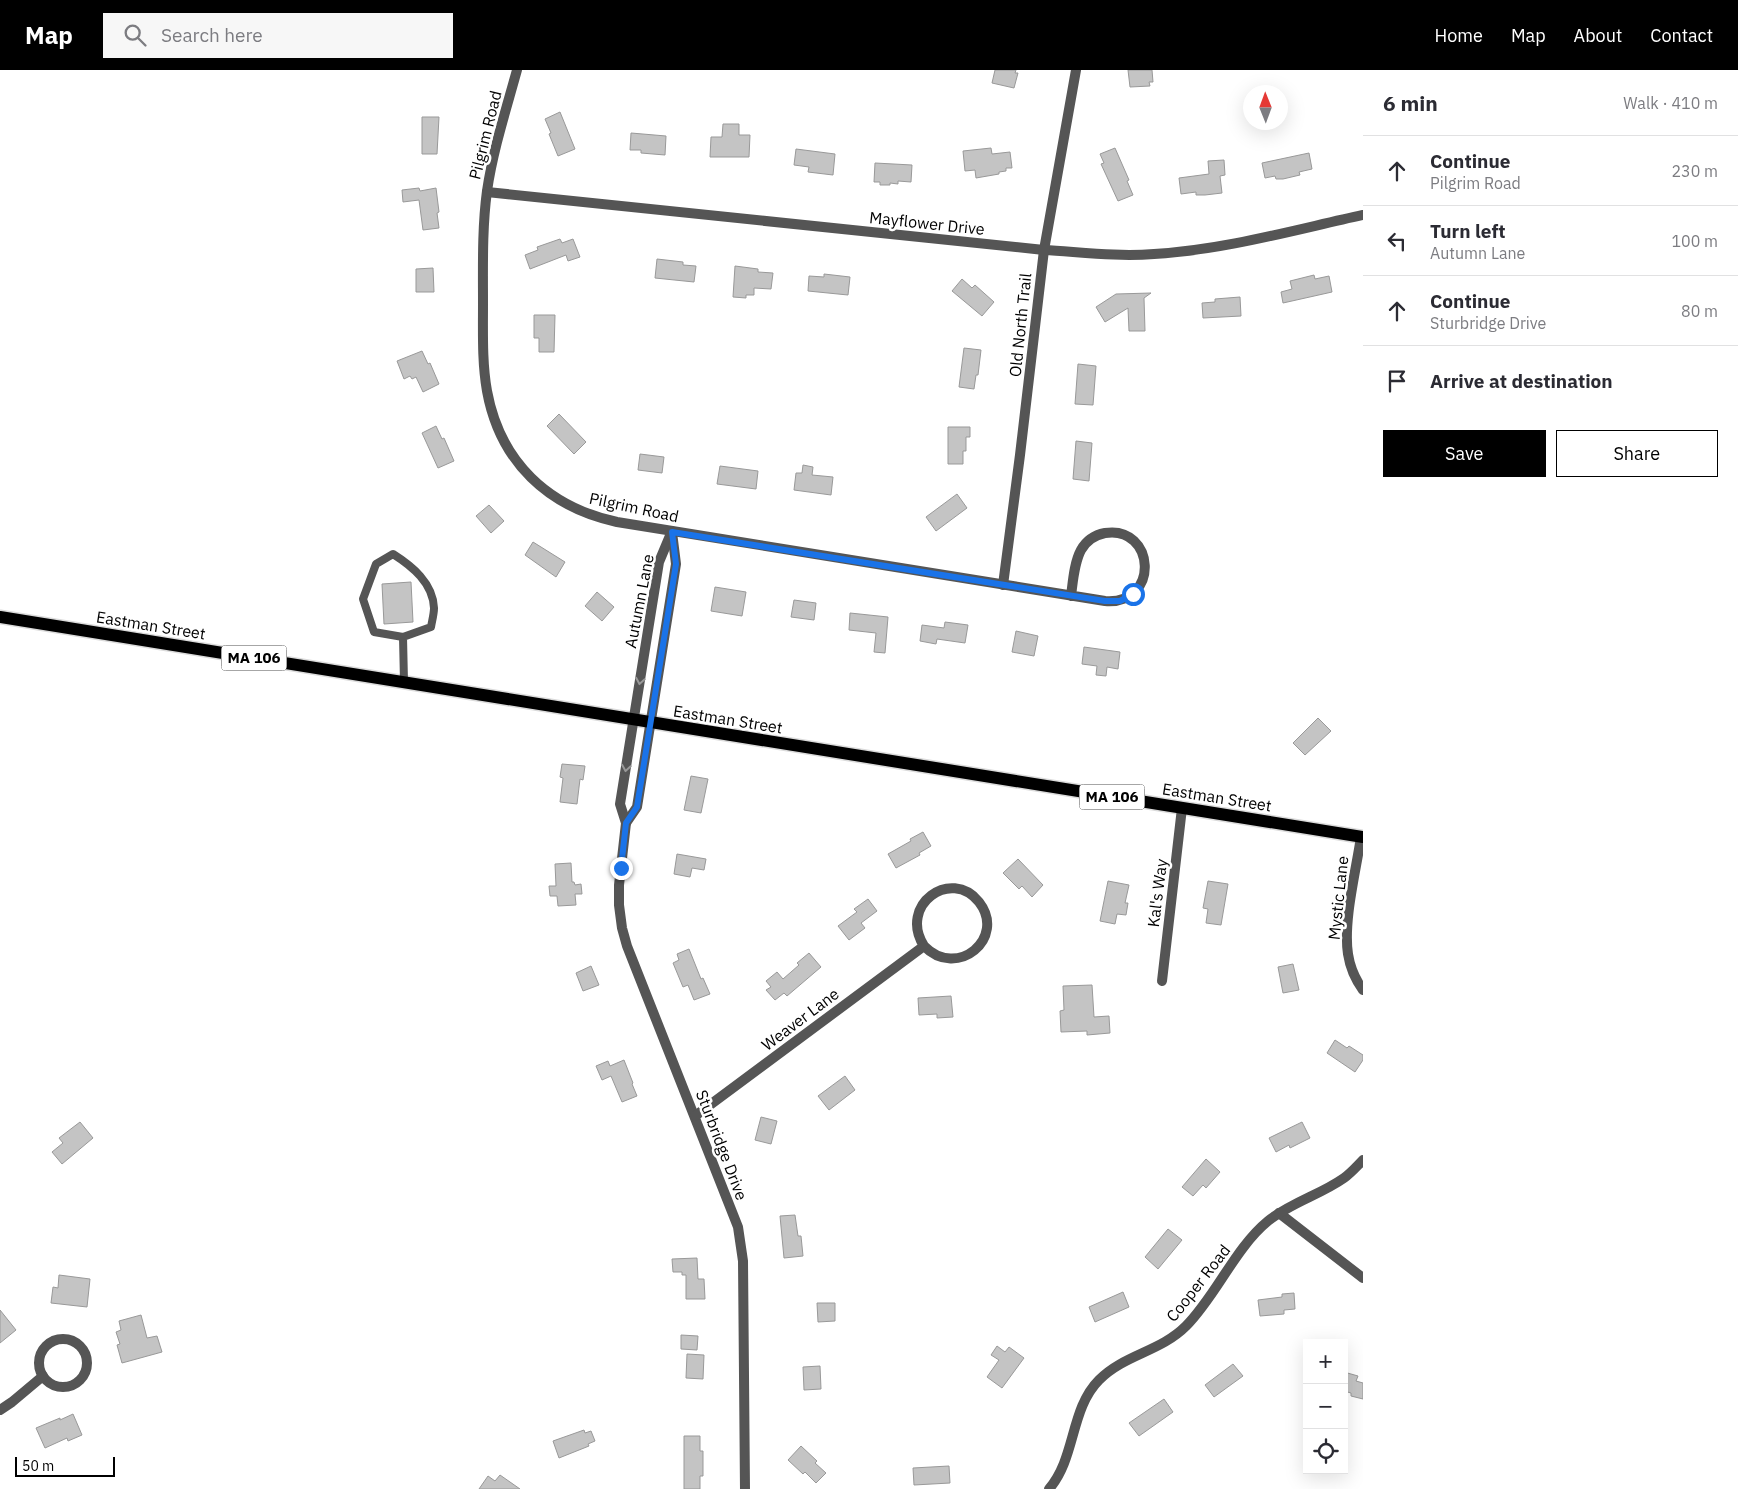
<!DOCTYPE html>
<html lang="en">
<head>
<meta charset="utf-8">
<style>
  body { margin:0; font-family:"IBM Plex Sans",sans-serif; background:#f7f7f7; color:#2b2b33 }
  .controls { position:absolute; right:15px; bottom:15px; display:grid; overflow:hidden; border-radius:0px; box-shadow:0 5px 20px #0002 }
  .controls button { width:45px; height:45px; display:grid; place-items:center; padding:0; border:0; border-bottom:1px solid #e1e1e2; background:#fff; color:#2b2b33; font:25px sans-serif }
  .compass { position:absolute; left:1243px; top:15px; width:45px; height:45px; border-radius:50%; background:#fff; box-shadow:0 5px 20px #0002; rotate:359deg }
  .scale { position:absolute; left:15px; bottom:12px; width:100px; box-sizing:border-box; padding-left:5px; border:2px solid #000; border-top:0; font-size:14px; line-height:18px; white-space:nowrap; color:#000; -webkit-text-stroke:4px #fff; paint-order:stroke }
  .stop { position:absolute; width:15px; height:15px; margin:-11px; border:4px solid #1a73e8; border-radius:50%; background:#fff }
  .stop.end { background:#1a73e8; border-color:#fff; box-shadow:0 1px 5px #0008 }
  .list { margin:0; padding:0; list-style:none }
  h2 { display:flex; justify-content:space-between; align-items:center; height:65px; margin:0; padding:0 20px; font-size:21px }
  h2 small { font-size:16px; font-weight:400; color:#7c7c81 }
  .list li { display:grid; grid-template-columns:32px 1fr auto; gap:15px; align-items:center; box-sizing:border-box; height:70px; padding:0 20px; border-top:1px solid #e1e1e2 }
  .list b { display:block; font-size:19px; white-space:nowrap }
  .list p { margin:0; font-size:16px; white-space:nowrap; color:#7c7c81 }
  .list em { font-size:16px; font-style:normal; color:#7c7c81 }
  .actions { display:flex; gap:10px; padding:15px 20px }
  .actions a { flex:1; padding:11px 0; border:1px solid #000; border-radius:0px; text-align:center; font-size:18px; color:#000 }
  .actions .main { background:#000; color:#fff }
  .icon { flex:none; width:28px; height:28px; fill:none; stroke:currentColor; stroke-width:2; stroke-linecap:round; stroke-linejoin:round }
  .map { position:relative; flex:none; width:1363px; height:1419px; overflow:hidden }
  header { display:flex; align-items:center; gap:30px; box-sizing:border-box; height:70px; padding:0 25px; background:#000; color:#fff }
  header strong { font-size:24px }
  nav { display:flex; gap:28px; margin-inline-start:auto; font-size:18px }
  .search { width:350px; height:45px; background:#f7f7f7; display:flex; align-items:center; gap:12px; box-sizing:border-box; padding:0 18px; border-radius:0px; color:#7c7c81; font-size:19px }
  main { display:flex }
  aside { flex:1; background:#fff }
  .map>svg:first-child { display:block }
  .building { fill:#c4c4c4; stroke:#999 }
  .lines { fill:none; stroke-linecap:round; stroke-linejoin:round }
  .primary-casing { stroke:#dbdbdb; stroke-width:15 }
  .service { stroke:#555; stroke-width:8 }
  .minor { stroke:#555; stroke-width:10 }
  .primary { stroke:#000; stroke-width:12 }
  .oneway { stroke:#999 }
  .route { stroke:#1a73e8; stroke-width:6 }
  .labels { text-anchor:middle; stroke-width:5; stroke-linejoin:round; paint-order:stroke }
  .shield { fill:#fff; stroke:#4c4c4c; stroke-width:1 }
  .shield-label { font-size:15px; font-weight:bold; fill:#000 }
  .street-label { font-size:16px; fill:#000; stroke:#fff }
</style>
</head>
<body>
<header>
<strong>Map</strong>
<div class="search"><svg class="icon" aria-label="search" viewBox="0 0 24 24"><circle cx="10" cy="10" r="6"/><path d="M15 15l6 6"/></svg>Search here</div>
<nav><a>Home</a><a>Map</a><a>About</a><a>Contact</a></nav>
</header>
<main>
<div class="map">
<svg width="1363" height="1419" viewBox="0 0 1363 1419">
  <rect width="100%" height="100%" fill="#fff"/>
  <g class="building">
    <polygon points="995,0 1016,0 1015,3 1018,3 1014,18 992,13"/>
    <polygon points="1128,0 1152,0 1153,12 1149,12 1150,16 1130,17"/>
    <polygon points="560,42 575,79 558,86 549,64 551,63 545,49"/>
    <polygon points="422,47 439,47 437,84 422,84"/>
    <polygon points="723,54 739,54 739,65 750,65 749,87 710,87 711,67 722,67"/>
    <polygon points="631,63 666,66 665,85 641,83 641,80 630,80"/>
    <polygon points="991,78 992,84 1010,82 1012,98 1006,98 1006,101 999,102 999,104 976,108 975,100 965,101 963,81"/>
    <polygon points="1115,78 1129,110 1127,111 1133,125 1118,131 1101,94 1104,93 1100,84"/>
    <polygon points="796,79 835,84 833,105 808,102 809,97 794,95"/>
    <polygon points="1309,83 1312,99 1299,102 1300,105 1283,109 1276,109 1275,106 1265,108 1262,93"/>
    <polygon points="1224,90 1225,105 1220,106 1222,123 1205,125 1196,125 1196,122 1181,124 1179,108 1209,104 1208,91"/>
    <polygon points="875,93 912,95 911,112 898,111 898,114 890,113 890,115 880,115 880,112 874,112"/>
    <polygon points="419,118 420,121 436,118 439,142 437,143 439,158 423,160 419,130 403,132 402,120"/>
    <polygon points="560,169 562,173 573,169 580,187 568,191 566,185 530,199 525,185 538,180 537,177"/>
    <polygon points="657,189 683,192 683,195 696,196 694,212 655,208"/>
    <polygon points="735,196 758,199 758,202 773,203 771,219 754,218 754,225 746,225 746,228 733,227"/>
    <polygon points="433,198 434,222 416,222 416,199"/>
    <polygon points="824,204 850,207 848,225 808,221 809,206 824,207"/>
    <polygon points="1314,205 1315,209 1329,206 1332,222 1283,233 1281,222 1292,219 1290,211"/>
    <polygon points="962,209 972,218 975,215 994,232 982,246 952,221"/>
    <polygon points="1151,223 1144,228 1145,261 1129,261 1128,238 1105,252 1096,237 1116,224"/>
    <polygon points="1240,227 1241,246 1203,248 1202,233 1215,232 1215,229"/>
    <polygon points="534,245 555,245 554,282 539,282 539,268 534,268"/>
    <polygon points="964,278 981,280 978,305 976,305 974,319 959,317"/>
    <polygon points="422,281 428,294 430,293 439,314 423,322 416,307 412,309 410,306 404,309 397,291"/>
    <polygon points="1078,294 1096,296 1093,335 1075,334"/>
    <polygon points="559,344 586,372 574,384 547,356"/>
    <polygon points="436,356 442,369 444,368 454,391 438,398 422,363"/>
    <polygon points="948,357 970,357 970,367 966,367 966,381 963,381 963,394 948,394"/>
    <polygon points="1076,371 1092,373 1089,411 1073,409"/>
    <polygon points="640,384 664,387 662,403 638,400"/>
    <polygon points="803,395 813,397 812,405 833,407 831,425 794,420 796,403 802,403"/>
    <polygon points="720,396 758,401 756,419 717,414"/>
    <polygon points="957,424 967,438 936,461 926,447"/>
    <polygon points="489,435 504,451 491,463 476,446"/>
    <polygon points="533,472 565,492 556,507 525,485"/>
    <polygon points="411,512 413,552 384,554 382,514"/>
    <polygon points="715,517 746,522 742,546 711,541"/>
    <polygon points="597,522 614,537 602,551 585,536"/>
    <polygon points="794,530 816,533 814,550 791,547"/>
    <polygon points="850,543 888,547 885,583 874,582 876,563 849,560"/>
    <polygon points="945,552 968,555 965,573 937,569 936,574 920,571 922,555 944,558"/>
    <polygon points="1016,561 1038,566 1034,586 1012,582"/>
    <polygon points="1084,577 1120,582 1118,599 1107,597 1106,606 1096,605 1097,596 1082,594"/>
    <polygon points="1318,648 1331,661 1305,685 1293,673"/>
    <polygon points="562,694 585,696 583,710 580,709 577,734 560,732 563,708 560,707"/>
    <polygon points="691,706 708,709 701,743 684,740"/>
    <polygon points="923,762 931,776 919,783 920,785 896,798 888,784 911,771 910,769"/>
    <polygon points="677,784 706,789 704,800 692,798 690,807 674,804"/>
    <polygon points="1018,789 1043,815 1032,827 1022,816 1019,819 1003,803"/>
    <polygon points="571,793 572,812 574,812 575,815 581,814 582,824 575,824 576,835 558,836 557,826 550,826 549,816 556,816 555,794"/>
    <polygon points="1108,811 1129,815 1125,833 1128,833 1126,845 1117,844 1115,854 1100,851"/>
    <polygon points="1208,811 1228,814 1221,855 1206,853 1208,839 1203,838"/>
    <polygon points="868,829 877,841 861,853 865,858 849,870 838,856 857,842 854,839"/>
    <polygon points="689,879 701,909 703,908 710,924 694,930 688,915 683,917 673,893 679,890 677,884"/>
    <polygon points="809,883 821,897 787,926 784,923 775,930 766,920 771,917 766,911 777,902 783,909 799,895 797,893"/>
    <polygon points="1293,894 1299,920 1283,923 1278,897"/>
    <polygon points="591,896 599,915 583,921 576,903"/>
    <polygon points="1092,915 1094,947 1109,946 1110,963 1087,965 1087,961 1061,962 1060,941 1064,940 1063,916"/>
    <polygon points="951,926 953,947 937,948 937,944 919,945 918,928"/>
    <polygon points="1335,970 1347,978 1349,976 1363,985 1363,990 1355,1002 1327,983"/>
    <polygon points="624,990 633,1013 632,1014 637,1026 622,1032 611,1006 602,1010 596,996 608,991 610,996"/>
    <polygon points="845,1006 855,1020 829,1040 818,1026"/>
    <polygon points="761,1047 777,1051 771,1074 755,1070"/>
    <polygon points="80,1052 93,1068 62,1094 52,1082 63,1073 59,1068"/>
    <polygon points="1302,1052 1310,1068 1290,1078 1289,1075 1276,1082 1269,1068"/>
    <polygon points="1206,1089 1220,1102 1206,1118 1203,1115 1193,1126 1182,1117"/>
    <polygon points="795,1145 798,1166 801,1166 803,1186 784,1188 780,1146"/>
    <polygon points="1168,1159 1182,1170 1158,1199 1145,1187"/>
    <polygon points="697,1188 698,1209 704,1209 705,1229 686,1229 686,1205 682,1205 682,1202 673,1202 672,1189"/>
    <polygon points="59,1205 90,1209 87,1237 51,1233 53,1217 58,1218"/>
    <polygon points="1123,1222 1129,1237 1095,1252 1089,1237"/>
    <polygon points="1294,1223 1295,1239 1284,1240 1284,1244 1260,1246 1258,1230 1282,1227 1282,1224"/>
    <polygon points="817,1233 835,1233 835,1251 818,1252"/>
    <polygon points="0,1240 16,1260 0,1273"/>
    <polygon points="141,1245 147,1268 157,1266 162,1282 122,1293 117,1275 120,1274 116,1262 121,1260 119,1251"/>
    <polygon points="681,1265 698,1266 697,1280 681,1279"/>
    <polygon points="997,1276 1005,1282 1009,1277 1024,1288 1002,1318 987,1307 999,1290 991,1285"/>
    <polygon points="687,1284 704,1285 703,1309 686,1308"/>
    <polygon points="1233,1294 1243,1306 1214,1327 1205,1315"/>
    <polygon points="820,1296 821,1319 804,1320 803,1297"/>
    <polygon points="1344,1302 1358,1306 1356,1311 1363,1313 1363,1329 1351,1326 1351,1323 1344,1321"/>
    <polygon points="1164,1329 1173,1342 1139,1366 1129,1353"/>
    <polygon points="73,1344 82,1365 68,1371 67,1368 45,1378 36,1358 60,1348 60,1350"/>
    <polygon points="584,1360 585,1363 591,1361 595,1371 588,1374 589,1376 559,1388 553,1371"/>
    <polygon points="684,1366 700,1366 700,1381 703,1381 703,1406 700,1406 700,1419 684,1419"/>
    <polygon points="801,1376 817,1391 815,1393 826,1403 816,1413 805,1402 803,1404 788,1390"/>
    <polygon points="949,1396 950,1413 914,1415 913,1398"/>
    <polygon points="500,1405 520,1419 479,1419 488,1406 495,1411"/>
  </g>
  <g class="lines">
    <defs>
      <polyline id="primary" points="0,547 1363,767"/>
    </defs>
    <use href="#primary" class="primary-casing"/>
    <path class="service" d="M403,567L431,557C432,551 434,544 434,538C433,513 412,496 393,484L376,494L363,529L374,562L403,567L404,612"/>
    <g class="minor">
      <path d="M517,0C506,40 493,80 487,121C482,158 483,197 483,234C483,263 482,293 487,321C500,392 548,437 617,452L1105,531C1161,535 1155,455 1105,463C1095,465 1086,471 1081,480C1074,493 1073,511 1071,526"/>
      <path d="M487,122L1044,180C1080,182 1117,187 1154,184C1224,180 1294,160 1363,145"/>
      <polyline points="672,461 659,492 620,734 626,753 619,815 619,835 622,858 627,876 738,1157 743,1191 745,1419"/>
      <polyline points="1003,515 1020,385 1044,180 1076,0"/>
      <polyline points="626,753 637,737 676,494 672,462"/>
      <path d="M1361,767C1356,801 1343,851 1348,884C1350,897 1355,909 1363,920"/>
      <polyline points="1162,911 1182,738"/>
      <path d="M695,1046L924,876C898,835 951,797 979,832C1007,868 957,910 924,876"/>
      <polyline points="1279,1143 1363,1208"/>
      <circle cx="63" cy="1293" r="24"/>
      <polyline points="0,1340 12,1332 43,1306"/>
      <path d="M1049,1419C1076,1388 1070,1339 1099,1310C1125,1284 1160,1282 1186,1256C1216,1226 1235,1178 1268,1151C1292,1132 1320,1125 1344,1108C1351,1103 1357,1096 1363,1090"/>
    </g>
    <use href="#primary" class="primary"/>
  </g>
  <defs><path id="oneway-chevron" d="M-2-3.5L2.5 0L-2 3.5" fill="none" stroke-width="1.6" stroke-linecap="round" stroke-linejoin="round" transform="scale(1.25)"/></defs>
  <g class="oneway">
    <use href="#oneway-chevron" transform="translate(640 611) rotate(100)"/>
    <use href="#oneway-chevron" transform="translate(626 698) rotate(99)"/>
  </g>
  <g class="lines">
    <polyline class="route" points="621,798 626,753 637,737 676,494 672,462 1105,531 1120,531 1133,524"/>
  </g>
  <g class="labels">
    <g class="shield">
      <rect x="221.5" y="575.5" width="65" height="25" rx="4"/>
      <rect x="1079.5" y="714.5" width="65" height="25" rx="4"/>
    </g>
    <g class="shield-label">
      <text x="254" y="593">MA 106</text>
      <text x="1112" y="732">MA 106</text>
    </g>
    <g class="street-label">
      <text transform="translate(485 65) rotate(-76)" y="6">Pilgrim Road</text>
      <text transform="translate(927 153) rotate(6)" y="6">Mayflower Drive</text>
      <text transform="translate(1020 255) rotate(-84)" y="6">Old North Trail</text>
      <text transform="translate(634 437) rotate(12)" y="6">Pilgrim Road</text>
      <text transform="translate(639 531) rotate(-79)" y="6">Autumn Lane</text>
      <text transform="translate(151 555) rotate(9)" y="6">Eastman Street</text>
      <text transform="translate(728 649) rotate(9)" y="6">Eastman Street</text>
      <text transform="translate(1217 727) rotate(9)" y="6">Eastman Street</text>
      <text transform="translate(1157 823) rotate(-83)" y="6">Kal's Way</text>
      <text transform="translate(1338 828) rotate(-84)" y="6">Mystic Lane</text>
      <text transform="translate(800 949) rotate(-37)" y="6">Weaver Lane</text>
      <text transform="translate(722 1075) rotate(69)" y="6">Sturbridge Drive</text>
      <text transform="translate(1198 1213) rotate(-52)" y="6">Cooper Road</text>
    </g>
  </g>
</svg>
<div class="controls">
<button>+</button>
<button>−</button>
<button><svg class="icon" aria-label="locate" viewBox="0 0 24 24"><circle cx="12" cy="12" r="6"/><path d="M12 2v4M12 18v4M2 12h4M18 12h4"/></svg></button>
</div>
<svg class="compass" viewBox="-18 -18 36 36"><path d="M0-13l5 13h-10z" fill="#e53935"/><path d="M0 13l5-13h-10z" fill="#7c7c81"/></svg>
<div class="scale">50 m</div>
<div class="stop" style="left:1133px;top:524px"></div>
<div class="stop end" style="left:621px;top:798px"></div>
</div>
<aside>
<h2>6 min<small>Walk · 410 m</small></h2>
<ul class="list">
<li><svg class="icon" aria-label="ahead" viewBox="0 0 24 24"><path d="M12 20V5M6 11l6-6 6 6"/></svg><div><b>Continue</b><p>Pilgrim Road</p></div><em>230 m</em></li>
<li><svg class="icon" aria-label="left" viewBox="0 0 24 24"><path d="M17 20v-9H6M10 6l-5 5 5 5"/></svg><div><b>Turn left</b><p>Autumn Lane</p></div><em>100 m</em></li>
<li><svg class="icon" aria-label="ahead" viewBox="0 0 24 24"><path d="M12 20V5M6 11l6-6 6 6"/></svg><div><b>Continue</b><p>Sturbridge Drive</p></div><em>80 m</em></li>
<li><svg class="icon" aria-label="arrive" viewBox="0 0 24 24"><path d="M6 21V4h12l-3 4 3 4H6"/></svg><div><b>Arrive at destination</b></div></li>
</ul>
<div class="actions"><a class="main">Save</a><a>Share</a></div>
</aside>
</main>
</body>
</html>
